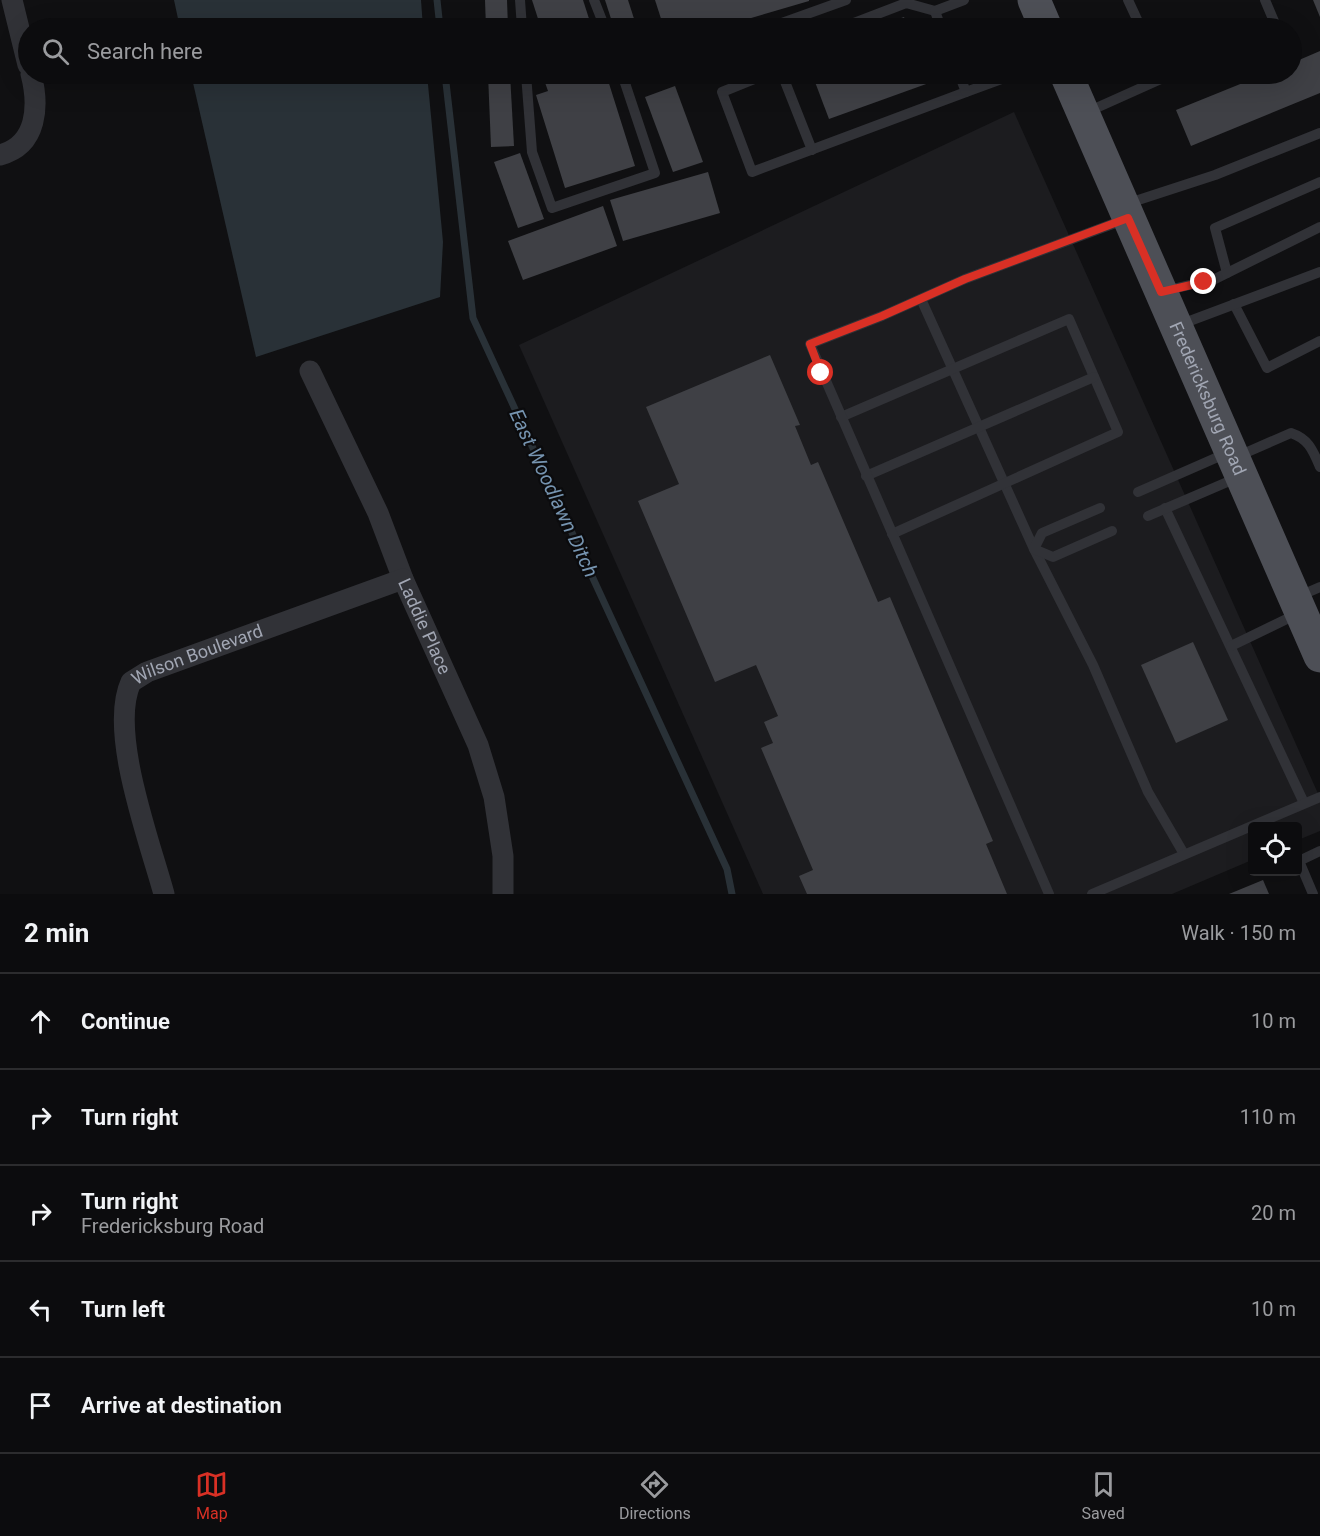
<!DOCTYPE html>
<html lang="en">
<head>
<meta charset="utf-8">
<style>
  body { margin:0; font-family:Roboto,sans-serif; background:#1a1a1c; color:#f1f3f6 }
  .controls { position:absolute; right:18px; bottom:18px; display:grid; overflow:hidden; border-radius:6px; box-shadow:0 6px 24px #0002 }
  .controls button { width:54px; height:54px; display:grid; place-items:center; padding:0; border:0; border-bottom:2px solid #2c2c2e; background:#0c0c0e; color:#f1f3f6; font:30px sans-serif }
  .stop { position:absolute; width:18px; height:18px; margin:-14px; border:4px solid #d93025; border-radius:50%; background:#fff }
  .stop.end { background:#d93025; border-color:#fff; box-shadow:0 2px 6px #0008 }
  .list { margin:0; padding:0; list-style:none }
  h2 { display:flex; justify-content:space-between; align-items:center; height:78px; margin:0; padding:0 24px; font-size:26px }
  h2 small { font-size:20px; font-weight:400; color:#9a9b9e }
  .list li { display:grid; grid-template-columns:39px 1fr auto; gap:18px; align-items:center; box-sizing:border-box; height:96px; padding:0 24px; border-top:2px solid #2c2c2e }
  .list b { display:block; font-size:22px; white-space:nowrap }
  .list p { margin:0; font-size:20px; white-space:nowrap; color:#9a9b9e }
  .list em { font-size:20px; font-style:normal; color:#9a9b9e }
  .icon { flex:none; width:33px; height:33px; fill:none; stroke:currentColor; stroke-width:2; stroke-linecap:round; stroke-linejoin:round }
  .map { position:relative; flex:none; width:1320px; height:894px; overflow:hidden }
  .search { position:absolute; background:#0c0c0e; box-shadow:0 6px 24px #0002; left:18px; right:18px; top:18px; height:66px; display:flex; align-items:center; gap:15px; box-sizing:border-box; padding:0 21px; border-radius:33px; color:#9a9b9e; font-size:22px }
  .sheet { height:558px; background:#0c0c0e }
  nav { display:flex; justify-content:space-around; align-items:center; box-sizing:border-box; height:84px; border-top:2px solid #2c2c2e; background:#0c0c0e; font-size:16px; color:#9a9b9e }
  nav a { display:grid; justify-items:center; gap:3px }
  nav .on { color:#d93025 }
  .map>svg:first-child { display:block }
  .built { fill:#1c1c1f }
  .water { fill:#293137 }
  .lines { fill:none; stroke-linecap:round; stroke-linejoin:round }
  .stream { stroke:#293137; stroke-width:7 }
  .building { fill:#3f4045 }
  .service { stroke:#313237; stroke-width:10 }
  .minor { stroke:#313237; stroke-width:21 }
  .primary { stroke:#4d4f56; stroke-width:33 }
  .route { stroke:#d93025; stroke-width:8 }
  .labels { text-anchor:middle; stroke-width:4.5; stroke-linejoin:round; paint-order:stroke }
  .street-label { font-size:18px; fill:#a1a6b3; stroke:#0b0b0d }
  .water-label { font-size:20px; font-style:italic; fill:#7694b0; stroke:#0b0b0d }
</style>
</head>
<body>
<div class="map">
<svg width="1320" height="894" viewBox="0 0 1320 894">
  <rect width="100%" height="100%" fill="#101012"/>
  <polygon class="built" points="1014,112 1320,798 1320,831 1298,840 1298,826 1252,826 1252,860 1172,894 763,894 519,345"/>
  <g class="water">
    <polygon points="174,0 421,0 423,28 180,28"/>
    <polygon points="191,74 427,74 443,242 440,297 256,357"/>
  </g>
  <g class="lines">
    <g class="stream">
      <polyline points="437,0 440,28"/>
      <polyline points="445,74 473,318 727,869 732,894"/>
    </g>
  </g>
  <g class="building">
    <polygon points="485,0 507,0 508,28 486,28"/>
    <polygon points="532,0 583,0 592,28 541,28"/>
    <polygon points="605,0 628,0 637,28 614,28"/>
    <polygon points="655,0 809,0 809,1 717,28 664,28"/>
    <polygon points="1313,0 1320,0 1320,17"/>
    <polygon points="904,17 908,28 874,28"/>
    <polygon points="1320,51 1320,93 1191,146 1176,110 1265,74 1292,74 1292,63"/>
    <polygon points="488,74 510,74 514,146 491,147"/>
    <polygon points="542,74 606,74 635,166 565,188 536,95 548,91"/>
    <polygon points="812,74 925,74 929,83 829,119"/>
    <polygon points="675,86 703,162 673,172 645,97"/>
    <polygon points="520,153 544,219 518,228 494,162"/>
    <polygon points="708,172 720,213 623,241 610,200"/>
    <polygon points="603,206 617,246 523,280 508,241"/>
    <polygon points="770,355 800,425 795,426 811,465 818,462 878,602 890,597 993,841 986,844 1007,894 807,894 799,876 813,870 761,748 773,743 764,722 778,716 756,665 715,682 638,501 679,484 646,407"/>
    <polygon points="1193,642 1228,720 1176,743 1141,665"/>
    <polygon points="1263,880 1269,894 1229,894"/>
  </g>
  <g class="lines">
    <g class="service">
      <polyline points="520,0 522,28"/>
      <polyline points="594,0 605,28"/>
      <polyline points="1128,0 1141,28"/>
      <polyline points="1265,0 1276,26 1271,28"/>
      <polyline points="768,28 846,0"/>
      <polyline points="841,28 906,3 935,11"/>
      <polyline points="941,28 935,11 964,0"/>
      <polyline points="526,74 532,152 552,208 655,173 622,74"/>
      <polyline points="767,74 722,92 752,172 966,92"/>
      <polyline points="782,74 812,150"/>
      <polyline points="959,74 966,92 1015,74"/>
      <polyline points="625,81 644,74"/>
      <polyline points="1085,113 1172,74"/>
      <polyline points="1126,204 1215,175 1320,133"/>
      <polyline points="1227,273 1215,228 1320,182"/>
      <polyline points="1164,291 1215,279 1320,227"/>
      <polyline points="921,299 1034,549 1093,665 1148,792 1184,854"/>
      <polyline points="1234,304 1267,368 1320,341"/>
      <polyline points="1179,325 1320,272"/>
      <polyline points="841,417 1069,319 1118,432 892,534"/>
      <path d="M1236,457L1291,433C1309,439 1313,451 1320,467"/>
      <polyline points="866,476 1094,377"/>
      <polyline points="1138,492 1227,453"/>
      <polyline points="1100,508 1042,533 1034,549 1053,557 1112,531"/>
      <polyline points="1165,508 1304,803"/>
      <polyline points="1148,516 1239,477"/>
      <polyline points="1297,597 1320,587"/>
      <polyline points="1231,646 1297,614"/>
      <polyline points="1049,894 810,344 882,316 965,279 1126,219"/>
      <polyline points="1092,894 1320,797"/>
      <polyline points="1313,894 1299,861 1320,851"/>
    </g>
    <g class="minor">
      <polyline points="12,0 28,65"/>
      <path d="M0,155C38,145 39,105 31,74"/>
      <path id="s1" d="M310,371L378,513L403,579L478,745L494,797L503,856V894"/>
      <path id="s2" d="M164,894C150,842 108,731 131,682L147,672L403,579"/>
    </g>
    <g class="primary">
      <polyline points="1034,0 1046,28"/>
      <path id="s3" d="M1066,74L1320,656"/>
    </g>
  </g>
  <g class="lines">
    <polyline class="route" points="821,373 810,344 882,316 965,279 1128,218 1161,292 1204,282"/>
  </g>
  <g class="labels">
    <g class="street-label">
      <text dy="6" stroke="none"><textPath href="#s3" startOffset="354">Fredericksburg Road</textPath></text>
      <text dy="6" stroke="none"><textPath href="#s1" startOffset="280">Laddie Place</textPath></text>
      <text dy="6" stroke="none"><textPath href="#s2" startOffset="290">Wilson Boulevard</textPath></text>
    </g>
    <g class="water-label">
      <text transform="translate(554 493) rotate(65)" y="7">East Woodlawn Ditch</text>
    </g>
  </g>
</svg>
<div class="controls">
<button><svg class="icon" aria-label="locate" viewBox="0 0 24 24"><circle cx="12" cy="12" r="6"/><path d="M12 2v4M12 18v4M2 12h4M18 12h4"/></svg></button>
</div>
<div class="stop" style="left:821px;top:373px"></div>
<div class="stop end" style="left:1204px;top:282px"></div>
<div class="search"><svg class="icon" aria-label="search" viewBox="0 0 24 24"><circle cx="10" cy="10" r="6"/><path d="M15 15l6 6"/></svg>Search here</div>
</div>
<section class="sheet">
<h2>2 min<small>Walk · 150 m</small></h2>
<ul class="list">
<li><svg class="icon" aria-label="ahead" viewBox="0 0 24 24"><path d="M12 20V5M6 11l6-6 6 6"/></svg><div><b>Continue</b></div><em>10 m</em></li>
<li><svg class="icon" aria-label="right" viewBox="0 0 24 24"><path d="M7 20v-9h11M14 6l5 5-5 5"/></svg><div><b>Turn right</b></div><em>110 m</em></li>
<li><svg class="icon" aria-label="right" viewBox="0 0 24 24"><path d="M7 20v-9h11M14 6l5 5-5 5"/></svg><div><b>Turn right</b><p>Fredericksburg Road</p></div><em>20 m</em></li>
<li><svg class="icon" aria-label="left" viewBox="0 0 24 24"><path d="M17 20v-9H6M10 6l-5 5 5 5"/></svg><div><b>Turn left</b></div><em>10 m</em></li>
<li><svg class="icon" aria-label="arrive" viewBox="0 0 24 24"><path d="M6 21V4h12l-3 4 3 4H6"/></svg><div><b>Arrive at destination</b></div></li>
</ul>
</section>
<nav>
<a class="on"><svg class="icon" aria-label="map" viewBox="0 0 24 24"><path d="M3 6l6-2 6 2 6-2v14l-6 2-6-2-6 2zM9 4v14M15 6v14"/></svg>Map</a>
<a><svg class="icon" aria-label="directions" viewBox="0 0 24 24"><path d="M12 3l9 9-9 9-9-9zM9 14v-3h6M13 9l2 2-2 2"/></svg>Directions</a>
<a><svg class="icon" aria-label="saved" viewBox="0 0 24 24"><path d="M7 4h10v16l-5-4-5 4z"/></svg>Saved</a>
</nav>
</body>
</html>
